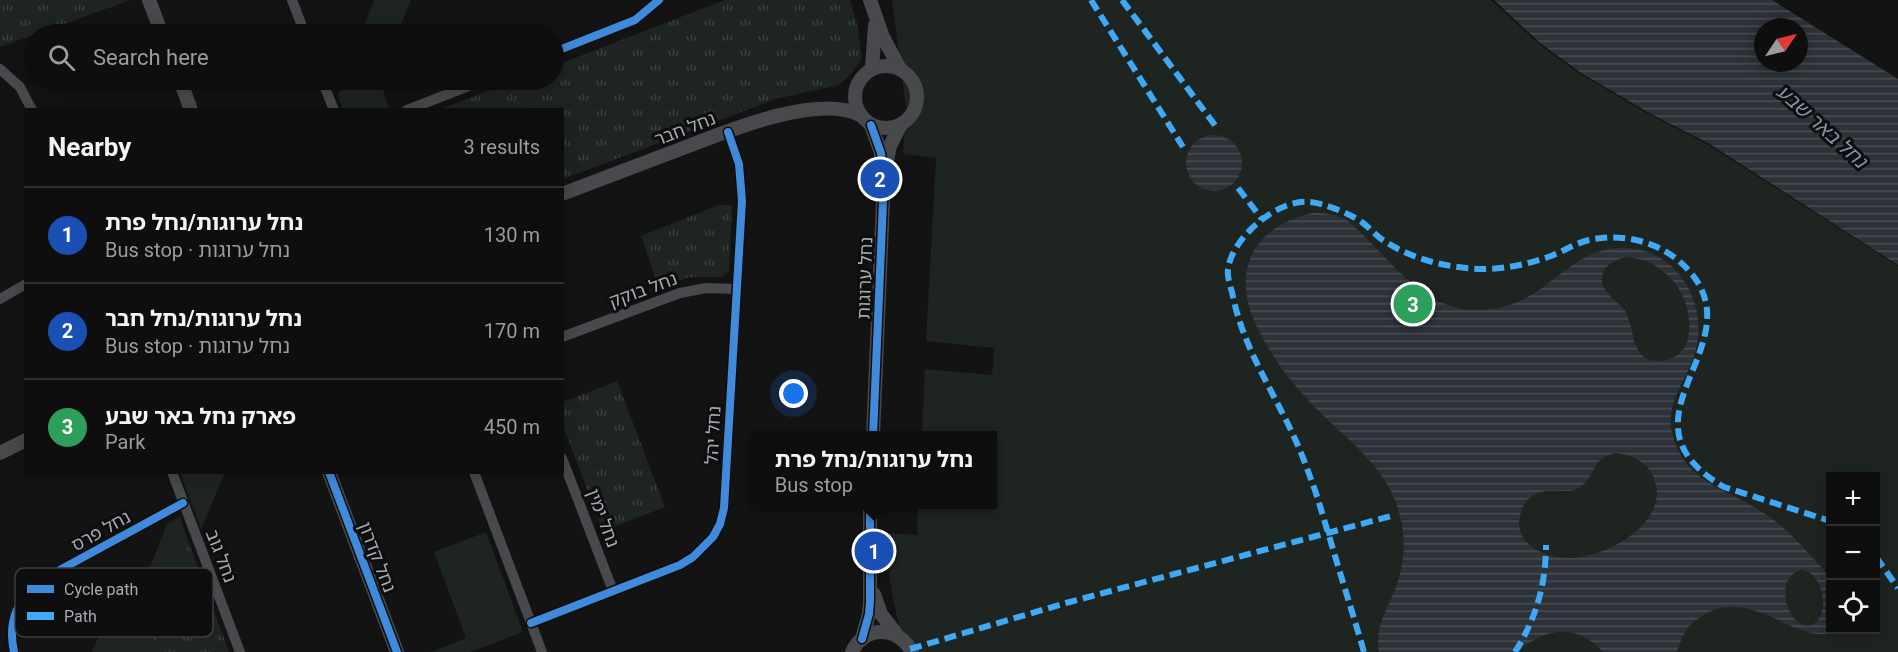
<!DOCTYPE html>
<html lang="en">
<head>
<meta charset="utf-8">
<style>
  body { margin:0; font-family:Roboto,"Noto Sans Hebrew",sans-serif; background:#1c1c1d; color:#f1f3f6 }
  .controls { position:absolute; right:18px; bottom:18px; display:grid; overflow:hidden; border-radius:0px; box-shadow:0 3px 15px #0003 }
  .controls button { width:54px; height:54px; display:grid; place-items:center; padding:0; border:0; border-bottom:2px solid #2e2e2f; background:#0e0e0f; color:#f1f3f6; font:30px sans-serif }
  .compass { position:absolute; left:1754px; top:18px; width:54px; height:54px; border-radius:50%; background:#0e0e0f; box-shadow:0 3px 15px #0003; rotate:55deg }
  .you { position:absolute; left:794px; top:394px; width:21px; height:21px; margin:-15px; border:4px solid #fff; border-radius:50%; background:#1a73e8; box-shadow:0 0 0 9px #1a73e833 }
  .badge { display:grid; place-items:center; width:39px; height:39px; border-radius:50%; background:#0f766e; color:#fff; font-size:20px; font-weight:700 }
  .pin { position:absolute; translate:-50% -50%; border:3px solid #fff; box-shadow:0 2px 6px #0006 }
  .popup { position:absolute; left:751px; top:431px; width:246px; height:78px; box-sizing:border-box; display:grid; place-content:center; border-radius:0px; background:#0e0e0f; filter:drop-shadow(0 2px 4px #0005); font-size:20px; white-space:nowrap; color:#9b9c9e }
  .popup b { font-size:22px; color:#f1f3f6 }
  .popup::after { content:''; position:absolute; left:50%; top:100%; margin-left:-12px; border:12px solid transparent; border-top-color:#0e0e0f }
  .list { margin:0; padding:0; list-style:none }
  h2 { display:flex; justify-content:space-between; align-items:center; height:78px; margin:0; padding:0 24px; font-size:26px }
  h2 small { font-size:20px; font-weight:400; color:#9b9c9e }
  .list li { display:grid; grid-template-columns:39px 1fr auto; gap:18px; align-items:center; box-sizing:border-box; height:96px; padding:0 24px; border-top:2px solid #2e2e2f }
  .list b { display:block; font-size:22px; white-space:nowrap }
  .list p { margin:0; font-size:20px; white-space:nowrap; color:#9b9c9e }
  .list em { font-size:20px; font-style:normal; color:#9b9c9e }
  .icon { flex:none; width:33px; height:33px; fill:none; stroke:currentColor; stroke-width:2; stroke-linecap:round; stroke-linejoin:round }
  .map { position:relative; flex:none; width:1898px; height:652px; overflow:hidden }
  .search { position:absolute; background:#0e0e0f; box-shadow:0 3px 15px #0003; left:24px; top:24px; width:540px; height:66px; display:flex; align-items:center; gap:15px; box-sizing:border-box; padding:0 21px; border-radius:33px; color:#9b9c9e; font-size:22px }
  .panel { position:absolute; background:#0e0e0f; box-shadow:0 3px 15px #0003; left:24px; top:108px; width:540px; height:366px; border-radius:0px }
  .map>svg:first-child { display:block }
  .grass { fill:url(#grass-tufts) }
  .green { fill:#1e241f; fill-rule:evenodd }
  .water { fill:url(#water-rules); fill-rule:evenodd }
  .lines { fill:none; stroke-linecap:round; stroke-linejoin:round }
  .minor { stroke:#48494c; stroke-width:10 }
  .tertiary { stroke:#48494c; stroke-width:14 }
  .quiet { stroke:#3fa9f5; stroke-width:6; stroke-dasharray:12 6; stroke-linecap:butt }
  .cycleway-casing { stroke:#0e0e0f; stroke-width:11 }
  .cycleway { stroke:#408adc; stroke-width:8 }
  .labels { text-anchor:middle; stroke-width:6; stroke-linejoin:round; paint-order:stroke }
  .street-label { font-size:18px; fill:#a6aab4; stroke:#0e0e0f }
  .water-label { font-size:20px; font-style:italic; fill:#8095ac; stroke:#0e0e0f }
  .key { fill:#0e0e0f; stroke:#3c3d41; stroke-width:1.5 }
  .key-label { font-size:16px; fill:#a6aab4 }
</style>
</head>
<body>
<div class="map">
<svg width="1898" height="652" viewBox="0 0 1898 652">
  <defs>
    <pattern id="grass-tufts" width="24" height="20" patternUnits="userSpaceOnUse" patternTransform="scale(1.5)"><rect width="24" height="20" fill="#1e241f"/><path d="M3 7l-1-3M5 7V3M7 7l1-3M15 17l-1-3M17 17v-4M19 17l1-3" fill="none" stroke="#3c413d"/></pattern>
    <pattern id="water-rules" width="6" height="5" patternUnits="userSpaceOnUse" patternTransform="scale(1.5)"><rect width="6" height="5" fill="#2c3238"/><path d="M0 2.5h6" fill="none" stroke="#484d52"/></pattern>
  </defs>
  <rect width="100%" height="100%" fill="#131314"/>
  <g class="grass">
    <polygon points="0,0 130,0 0,47"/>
    <polygon points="725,0 850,0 858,28 862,58 851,74 839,85 776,99 563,179 562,110 440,109 518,80 554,80 554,66"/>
    <polygon points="719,205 732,205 729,272 722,277 690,277 659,287 641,236"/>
    <polygon points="617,381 665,507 603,531 563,426 563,402"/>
    <polygon points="189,543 229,652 158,652 151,636"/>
  </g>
  <g class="green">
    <polygon points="374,0 411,0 397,34 361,34"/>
    <path d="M892,0H1491L1539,44L1580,74L1650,115L1707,144L1898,266V652H905C896,613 886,574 886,533L917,535L918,505L992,504V436L922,435L925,369L992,375L994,348L926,341L936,158L903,154L906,107ZM1830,476H1876V630H1830Z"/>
    <polygon points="344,80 380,80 389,108 385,110 342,109 338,94"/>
    <polygon points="180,473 225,473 201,529"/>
    <polygon points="180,517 189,543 151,636 158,652 92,652 100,633 129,621 167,524"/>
    <polygon points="486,532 523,632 470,652 431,652 466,638 434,552"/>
  </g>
  <g class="water">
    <path d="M1494,0H1772L1898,79V265L1708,143L1651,114L1581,73L1540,43ZM1763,27H1799V63H1763Z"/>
    <circle cx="1214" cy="163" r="28"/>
    <path d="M1313,213C1325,213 1338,214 1348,221C1356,227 1364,236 1371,243C1400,272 1429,309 1474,310C1491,310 1507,307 1522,300C1557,283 1578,249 1620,248C1632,248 1644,249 1655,255C1691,273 1707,318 1694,356C1682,390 1659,409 1678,450C1694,484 1734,493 1764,513C1781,524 1796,539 1810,555C1816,562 1827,571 1830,580C1833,588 1830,619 1830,630H1838C1801,652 1752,581 1699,618C1686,626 1681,638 1677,652H1603C1576,622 1545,628 1517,652H1379C1375,627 1385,614 1394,592C1406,563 1407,532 1396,503C1383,467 1353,444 1327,419C1299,393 1275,363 1258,329C1247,306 1241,283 1250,259C1261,232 1286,219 1313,213ZM1627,257C1664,260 1692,293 1689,330C1689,339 1686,348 1679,354C1673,359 1665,361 1657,361C1629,359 1636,329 1625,311C1620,303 1611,299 1606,291C1594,273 1610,260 1627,257ZM1616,453C1631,455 1646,461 1653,476C1673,521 1609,556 1573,558C1550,559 1519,549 1519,522C1520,513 1523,503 1530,498C1547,483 1567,498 1582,486C1597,473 1591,458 1616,453ZM1800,570C1825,570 1831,619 1811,625C1790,631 1771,580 1800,570Z"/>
  </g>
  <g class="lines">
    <g class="minor">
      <polyline points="292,0 305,34"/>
      <polyline points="554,52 635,20 659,0"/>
      <polyline points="0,69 20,87 32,110"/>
      <polyline points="322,80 334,110"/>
      <polyline points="407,110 484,80"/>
      <polyline points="0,299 26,284"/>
      <polyline points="562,337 680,293 706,288 737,289"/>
      <polyline points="562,458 613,591"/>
      <polyline points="172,472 240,652"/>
      <polyline points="474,472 542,652"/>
      <polyline points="531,623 680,565 693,557 713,537 720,524 724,508 742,201 739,164 728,132"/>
      <path d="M14,652C7,619 18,598 45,578L183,503"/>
    </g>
    <g class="tertiary">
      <polyline points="149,0 162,34"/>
      <polyline points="870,0 883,37 900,69"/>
      <circle cx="886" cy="97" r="31"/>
      <polyline points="872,69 875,25"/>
      <polyline points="180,80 191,110"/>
      <polyline points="871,125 881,153 884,179 873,436"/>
      <polyline points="886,166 890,146 900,126"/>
      <path d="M562,194C598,180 634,167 670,153C716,136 814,92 860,115"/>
      <polyline points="0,453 26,440"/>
      <polyline points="329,472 397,652"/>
      <polyline points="874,594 881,614 898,636"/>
      <polyline points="862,639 869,614 870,601 870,504"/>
      <path d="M852,652C864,625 899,626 912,652"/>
    </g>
    <g class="quiet">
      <polyline points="1091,0 1183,147"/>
      <polyline points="1122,0 1217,128"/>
      <polyline points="1238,188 1262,219"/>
      <polyline points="1876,557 1898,588"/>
      <polyline points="910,649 1066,603 1391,516"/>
      <path d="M1364,652C1353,614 1341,577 1330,539C1324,520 1319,501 1312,482C1305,462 1297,442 1287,422C1266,380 1241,340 1232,292C1230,286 1227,276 1228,269C1232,238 1277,199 1309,202C1324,203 1351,214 1363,223C1371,229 1377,237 1386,242C1414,260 1449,268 1482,269C1505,269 1529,264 1551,256C1564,251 1576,243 1589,240C1626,232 1666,243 1691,273C1753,348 1609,420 1724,487L1830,521"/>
      <path d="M1515,652C1536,619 1546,584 1546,545"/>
    </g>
    <defs>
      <g id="cycleway">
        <polyline points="554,52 635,20 659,0"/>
        <polyline points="871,125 881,153 884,179 873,436"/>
        <polyline points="329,472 397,652"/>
        <polyline points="531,623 680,565 693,557 713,537 720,524 724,508 742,201 739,164 728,132"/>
        <polyline points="862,639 869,614 870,601 870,504"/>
        <path d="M14,652C7,619 18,598 45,578L183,503"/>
      </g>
    </defs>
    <use href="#cycleway" class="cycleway-casing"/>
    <use href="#cycleway" class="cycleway"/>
  </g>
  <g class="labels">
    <g class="street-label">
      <text transform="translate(685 129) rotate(-21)" y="6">נחל חבר</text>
      <text transform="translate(865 278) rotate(-88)" y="6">נחל ערוגות</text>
      <text transform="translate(643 290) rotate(-20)" y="6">נחל בוקק</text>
      <text transform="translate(713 435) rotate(-87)" y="6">נחל יהל</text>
      <text transform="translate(603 518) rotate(69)" y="6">נחל ימין</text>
      <text transform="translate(101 531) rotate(-29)" y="6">נחל פרס</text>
      <text transform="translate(221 556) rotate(69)" y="6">נחל גוב</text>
      <text transform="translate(377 557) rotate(69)" y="6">נחל קדרון</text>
    </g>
    <g class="water-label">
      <text transform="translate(1822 126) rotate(42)" y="7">נחל באר שבע</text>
    </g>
  </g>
  <rect x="15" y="568" width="198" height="69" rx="9" class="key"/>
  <rect x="27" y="585" width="27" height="8" fill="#408adc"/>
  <rect x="27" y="612" width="27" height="8" fill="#3fa9f5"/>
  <g class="key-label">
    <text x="64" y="595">Cycle path</text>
    <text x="64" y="622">Path</text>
  </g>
</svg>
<div class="controls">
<button>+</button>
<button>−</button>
<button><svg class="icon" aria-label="locate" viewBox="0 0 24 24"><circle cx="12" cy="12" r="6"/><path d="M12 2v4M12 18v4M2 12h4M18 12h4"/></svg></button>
</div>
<svg class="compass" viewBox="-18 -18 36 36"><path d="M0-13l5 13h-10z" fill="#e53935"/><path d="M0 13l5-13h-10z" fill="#9b9c9e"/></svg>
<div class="you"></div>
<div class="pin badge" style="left:874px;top:551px;background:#1a4fb4">1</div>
<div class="popup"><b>נחל ערוגות/נחל פרת</b>Bus stop</div>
<div class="pin badge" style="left:880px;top:179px;background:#1a4fb4">2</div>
<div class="pin badge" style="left:1413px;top:304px;background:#2e9e5b">3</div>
<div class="search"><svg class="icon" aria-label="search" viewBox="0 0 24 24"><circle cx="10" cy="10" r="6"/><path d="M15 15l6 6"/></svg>Search here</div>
<section class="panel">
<h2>Nearby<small>3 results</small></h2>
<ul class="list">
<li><span class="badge" style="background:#1a4fb4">1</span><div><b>נחל ערוגות/נחל פרת</b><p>Bus stop · נחל ערוגות</p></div><em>130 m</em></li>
<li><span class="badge" style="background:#1a4fb4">2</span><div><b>נחל ערוגות/נחל חבר</b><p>Bus stop · נחל ערוגות</p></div><em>170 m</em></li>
<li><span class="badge" style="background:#2e9e5b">3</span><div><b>פארק נחל באר שבע</b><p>Park</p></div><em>450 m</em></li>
</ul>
</section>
</div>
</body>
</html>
